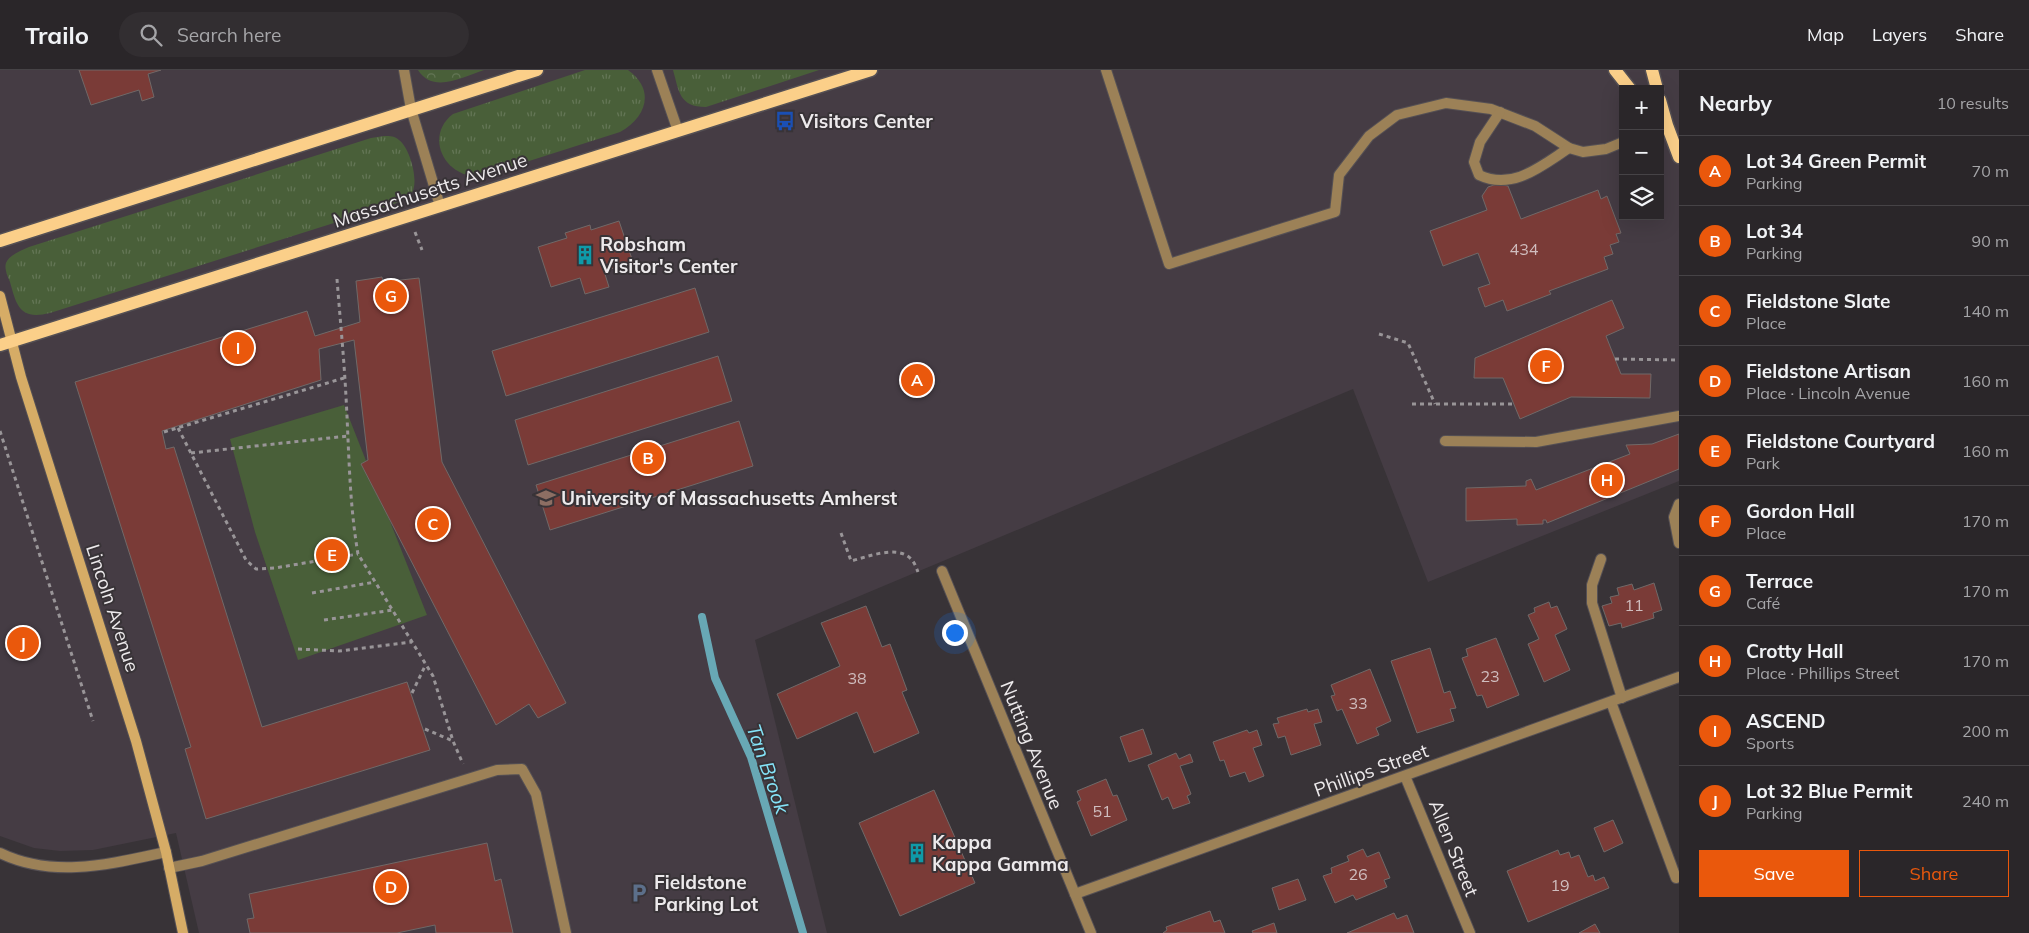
<!DOCTYPE html>
<html lang="en">
<head>
<meta charset="utf-8">
<style>
  body { margin:0; font-family:Mulish,sans-serif; background:#322e31; color:#f1f3f6 }
  .controls { position:absolute; right:15px; top:15px; display:grid; overflow:hidden; border-radius:0px; box-shadow:0 5px 20px #0002 }
  .controls button { width:45px; height:45px; display:grid; place-items:center; padding:0; border:0; border-bottom:1px solid #464346; background:#2a2629; color:#f1f3f6; font:25px sans-serif }
  .you { position:absolute; left:954px; top:562px; width:18px; height:18px; margin:-12px; border:4px solid #fff; border-radius:50%; background:#1a73e8; box-shadow:0 0 0 8px #1a73e833 }
  .badge { display:grid; place-items:center; width:32px; height:32px; border-radius:50%; background:#ea580c; color:#fff; font-size:16px; font-weight:700 }
  .pin { position:absolute; translate:-50% -50%; border:2px solid #fff; box-shadow:0 1px 5px #0006 }
  .list { margin:0; padding:0; list-style:none }
  h2 { display:flex; justify-content:space-between; align-items:center; height:65px; margin:0; padding:0 20px; font-size:21px }
  h2 small { font-size:16px; font-weight:400; color:#a5a5a8 }
  .list li { display:grid; grid-template-columns:32px 1fr auto; gap:15px; align-items:center; box-sizing:border-box; height:70px; padding:0 20px; border-top:1px solid #464346 }
  .list b { display:block; font-size:19px; white-space:nowrap }
  .list p { margin:0; font-size:16px; white-space:nowrap; color:#a5a5a8 }
  .list em { font-size:16px; font-style:normal; color:#a5a5a8 }
  .actions { display:flex; gap:10px; padding:15px 20px }
  .actions a { flex:1; padding:11px 0; border:1px solid #ea580c; border-radius:0px; text-align:center; font-size:18px; color:#ea580c }
  .actions .main { background:#ea580c; color:#fff }
  .icon { flex:none; width:28px; height:28px; fill:none; stroke:currentColor; stroke-width:2; stroke-linecap:round; stroke-linejoin:round }
  .map { position:relative; flex:none; width:1679px; height:863px; overflow:hidden }
  header { display:flex; align-items:center; gap:30px; box-sizing:border-box; height:70px; padding:0 25px; background:#2a2629; border-bottom:1px solid #464346 }
  header strong { font-size:24px }
  nav { display:flex; gap:28px; margin-inline-start:auto; font-size:18px }
  .search { width:350px; height:45px; background:#322e31; display:flex; align-items:center; gap:12px; box-sizing:border-box; padding:0 18px; border-radius:28px; color:#a5a5a8; font-size:19px }
  main { display:flex }
  aside { flex:1; background:#2a2629 }
  .map>svg:first-child { display:block }
  .built { fill:#453c44; fill-rule:evenodd }
  .grass { fill:url(#grass-tufts) }
  .park { fill:url(#park-crowns) }
  .garden { fill:#495f39 }
  .lines { fill:none; stroke-linecap:round; stroke-linejoin:round }
  .stream { stroke:#68a8b5; stroke-width:8 }
  .building { fill:#7a3b37; stroke:#706968 }
  .lane-casing { stroke:#555054; stroke-width:12 }
  .street-casing { stroke:#555054; stroke-width:12 }
  .secondary-casing { stroke:#555054; stroke-width:12 }
  .primary-casing { stroke:#555054; stroke-width:15 }
  .path { stroke:#999598; stroke-width:3; stroke-dasharray:4 4; stroke-linecap:butt }
  .lane { stroke:#9c8157; stroke-width:10 }
  .street { stroke:#9c8157; stroke-width:10 }
  .secondary { stroke:#d6ac66; stroke-width:10 }
  .primary { stroke:#fbcf89; stroke-width:12 }
  .labels { text-anchor:middle; stroke-width:4; stroke-linejoin:round; paint-order:stroke }
  .number-label { font-size:16px; fill:#d0bebf }
  .poi-label { font-size:19px; font-weight:bold; fill:#edeaec; stroke:#383337; text-anchor:start }
  .street-label { font-size:19px; fill:#edeaec; stroke:#383337 }
  .water-label { font-size:20px; font-style:italic; fill:#85e4f9; stroke:#383337 }
</style>
</head>
<body>
<header>
<strong>Trailo</strong>
<div class="search"><svg class="icon" aria-label="search" viewBox="0 0 24 24"><circle cx="10" cy="10" r="6"/><path d="M15 15l6 6"/></svg>Search here</div>
<nav><a>Map</a><a>Layers</a><a>Share</a></nav>
</header>
<main>
<div class="map">
<svg width="1679" height="863" viewBox="0 0 1679 863">
  <defs>
    <pattern id="grass-tufts" width="24" height="20" patternUnits="userSpaceOnUse" patternTransform="scale(1.25)"><rect width="24" height="20" fill="#495f39"/><path d="M3 7l-1-3M5 7V3M7 7l1-3M15 17l-1-3M17 17v-4M19 17l1-3" fill="none" stroke="#647656"/></pattern>
    <pattern id="park-crowns" width="20" height="18" patternUnits="userSpaceOnUse" patternTransform="scale(1.25)"><rect width="20" height="18" fill="#495f39"/><path d="M2 6a3 3 0 1 1 6 0M12 15a3 3 0 1 1 6 0" fill="none" stroke="#647656"/></pattern>
  </defs>
  <rect width="100%" height="100%" fill="#383337"/>
  <path class="built" d="M0,0H1679V411L1428,512L1353,319L755,570L827,863H199L176,763L93,780L60,781L34,778L0,766ZM1623,19H1660V146H1623Z"/>
  <g class="grass">
    <path d="M585,0H628C656,20 646,48 620,62L482,106C446,110 423,67 453,44Z"/>
    <path d="M673,0H819L706,37C679,37 679,21 673,0Z"/>
    <path d="M384,66C390,66 395,66 399,70C410,78 420,113 411,124C407,129 400,131 394,134L50,243C20,250 17,237 10,212C8,207 4,199 6,193C9,185 22,180 29,177L371,68Z"/>
  </g>
  <path class="park" d="M418,0H484C463,7 433,24 418,0Z"/>
  <polygon class="garden" points="344,335 427,545 298,590 255,462 230,369"/>
  <g class="lines">
    <polyline class="stream" points="702,547 715,608 751,687 803,863"/>
  </g>
  <g class="building">
    <polygon points="79,0 161,0 148,4 154,27 142,31 139,20 91,35"/>
    <polygon points="1497,114 1508,116 1521,149 1598,120 1601,129 1607,126 1621,163 1616,164 1619,172 1610,175 1613,184 1604,187 1608,199 1549,221 1551,224 1507,241 1503,230 1485,237 1478,218 1490,214 1478,183 1443,196 1430,161 1487,140 1482,126 1488,117"/>
    <polygon points="619,151 633,192 604,201 609,217 585,224 580,208 551,217 538,177 567,168 565,163 590,155 591,160"/>
    <polygon points="382,207 383,212 419,208 442,392 566,633 538,648 529,634 496,655 361,394 368,390 354,270 319,279 321,310 162,361 166,379 174,377 262,657 407,612 430,680 206,749 185,679 191,677 75,312 307,241 315,266 360,252 356,211"/>
    <polygon points="695,218 709,262 506,326 492,281"/>
    <polygon points="1612,230 1624,258 1606,266 1621,304 1651,304 1650,328 1571,327 1520,349 1503,308 1474,308 1475,288"/>
    <polygon points="718,286 732,331 528,395 515,350"/>
    <polygon points="739,351 753,396 550,460 536,415"/>
    <polygon points="1679,364 1679,399 1547,453 1546,450 1543,450 1543,454 1517,455 1517,449 1466,451 1466,418 1526,416 1526,411 1531,409 1536,420 1630,384 1626,375 1652,374"/>
    <polygon points="1654,513 1662,540 1653,543 1654,548 1622,558 1621,553 1609,556 1602,536 1612,533 1610,527 1619,525 1617,518 1632,514 1634,520"/>
    <polygon points="1549,532 1551,538 1557,536 1567,559 1555,565 1570,600 1544,612 1528,574 1539,569 1528,545 1535,542 1534,538"/>
    <polygon points="866,536 882,577 890,574 907,620 902,622 919,663 874,683 857,642 797,669 777,624 840,596 821,553"/>
    <polygon points="1496,568 1519,625 1487,638 1482,625 1477,626 1462,588 1468,586 1466,579"/>
    <polygon points="1430,578 1444,623 1450,621 1456,638 1450,639 1454,651 1417,663 1391,591"/>
    <polygon points="1370,599 1391,651 1376,658 1379,665 1357,674 1342,639 1337,641 1331,626 1335,625 1331,615"/>
    <polygon points="1307,639 1308,642 1318,639 1322,652 1314,654 1321,675 1291,685 1285,666 1278,668 1273,654 1279,653 1277,648"/>
    <polygon points="1143,659 1152,684 1129,692 1120,667"/>
    <polygon points="1247,660 1249,663 1257,660 1262,675 1253,678 1264,706 1249,712 1245,702 1230,707 1224,690 1220,691 1213,672"/>
    <polygon points="1176,683 1179,689 1190,684 1193,692 1180,696 1191,724 1187,726 1190,733 1173,739 1168,727 1162,730 1148,695"/>
    <polygon points="1106,709 1113,726 1117,725 1127,750 1091,766 1077,732 1081,730 1077,721"/>
    <polygon points="934,720 975,813 900,846 859,753"/>
    <polygon points="1613,750 1623,773 1604,782 1594,758"/>
    <polygon points="487,773 495,811 501,809 513,863 436,863 435,855 397,863 250,863 247,849 254,848 249,824"/>
    <polygon points="1363,779 1367,787 1379,782 1390,808 1384,810 1387,817 1356,830 1353,825 1335,833 1323,806 1332,803 1331,798 1349,791 1347,786"/>
    <polygon points="1558,780 1560,785 1569,782 1571,788 1579,785 1588,807 1593,805 1595,811 1604,807 1609,818 1528,852 1507,801"/>
    <polygon points="1298,809 1306,830 1279,840 1272,818"/>
    <polygon points="1210,841 1214,852 1220,850 1225,863 1163,863 1167,860 1166,857"/>
    <polygon points="1394,843 1397,849 1407,845 1414,863 1347,863"/>
    <polygon points="1274,853 1277,863 1253,863 1252,861"/>
    <polygon points="1595,854 1600,863 1579,863"/>
  </g>
  <g class="lines">
    <defs>
      <g id="lane">
        <polyline points="1106,0 1169,194 1335,142 1339,105 1369,66 1397,45 1446,33 1491,39 1535,56 1569,78 1583,82 1606,79 1623,72"/>
        <path d="M1500,42L1480,72L1474,92L1479,105C1513,121 1541,96 1569,78"/>
        <polyline points="1445,371 1536,372 1679,346"/>
        <polyline points="1679,434 1674,447 1679,473"/>
        <polyline points="1601,489 1592,515 1592,533 1622,628"/>
        <polyline points="1611,632 1676,808"/>
        <polyline points="169,798 202,791 497,700 522,699 536,724 566,863"/>
      </g>
      <g id="street">
        <polyline points="404,0 411,39 440,136"/>
        <polyline points="657,0 678,61"/>
        <polyline points="942,501 1091,863"/>
        <polyline points="1405,706 1470,863"/>
        <path d="M0,783C54,809 110,794 166,782"/>
        <polyline points="1075,824 1679,607"/>
      </g>
      <polyline id="secondary" points="0,226 21,307 136,671 166,782 183,863"/>
      <g id="primary">
        <polyline points="1615,0 1630,19"/>
        <polyline points="1652,0 1657,19"/>
        <polyline points="1660,30 1667,55 1679,87"/>
        <polyline points="0,171 537,0"/>
        <polyline points="0,275 871,0"/>
      </g>
    </defs>
    <use href="#lane" class="lane-casing"/>
    <use href="#street" class="street-casing"/>
    <use href="#secondary" class="secondary-casing"/>
    <use href="#primary" class="primary-casing"/>
    <g class="path">
      <polyline points="415,162 422,180"/>
      <path d="M337,209C340,248 344,288 346,327C349,379 349,432 358,484L433,606L453,671L463,694"/>
      <polyline points="1379,264 1408,273 1435,334"/>
      <polyline points="1615,289 1679,290"/>
      <polyline points="1412,334 1513,334"/>
      <polyline points="178,358 246,490 256,499 275,498 358,484"/>
      <polyline points="0,361 93,651"/>
      <polyline points="164,362 344,308"/>
      <polyline points="191,383 348,366"/>
      <path d="M841,463L851,491C867,487 896,475 910,488C914,491 916,497 918,502"/>
      <polyline points="312,523 375,512"/>
      <polyline points="324,550 393,540"/>
      <polyline points="298,579 339,581 412,572"/>
      <polyline points="412,623 426,594"/>
      <polyline points="425,659 453,671"/>
    </g>
    <use href="#lane" class="lane"/>
    <use href="#street" class="street"/>
    <use href="#secondary" class="secondary"/>
    <use href="#primary" class="primary"/>
  </g>
  <defs>
    <symbol id="bus-bare" viewBox="-9 -9 18 18"><path d="M-5-6H5V4H4V6H2V4H-2V6H-4V4H-5ZM-3.5-4V0h7V-4ZM-3.5 1.2v1.5H-2V1.2ZM2 1.2v1.5H3.5V1.2Z" fill="#1a4fb4" stroke="#383337" stroke-width="2.5" paint-order="stroke"/></symbol>
    <symbol id="building-bare" viewBox="-9 -9 18 18"><path d="M-4-6H4V6H1V3H-1V6H-4ZM-2.5-4.3h1.7v1.8h-1.7ZM.8-4.3h1.7v1.8H.8ZM-2.5-1h1.7V.8h-1.7ZM.8-1h1.7V.8H.8Z" fill="#0f9aa8" stroke="#383337" stroke-width="2.5" paint-order="stroke"/></symbol>
    <symbol id="university-bare" viewBox="-9 -9 18 18"><path d="M0-5L7-2L0 1L-7-2ZM-4 1L0 2.5L4 1V4Q0 6-4 4Z" fill="#8d6e63" stroke="#383337" stroke-width="2.5" paint-order="stroke"/></symbol>
    <symbol id="parking-bare" viewBox="-9 -9 18 18"><path d="M-3.5-5.5H1a3.5 3.5 0 0 1 0 7H-1V5.5H-3.5ZM-1-3.4V-.6H.8a1.4 1.4 0 0 0 0-2.8Z" fill="#5c6f8a" stroke="#383337" stroke-width="2.5" paint-order="stroke"/></symbol>
  </defs>
  <g fill-rule="evenodd">
    <use href="#bus-bare" x="771" y="37" width="28" height="28"/>
    <use href="#building-bare" x="571" y="171" width="28" height="28"/>
    <use href="#university-bare" x="532" y="414" width="28" height="28"/>
    <use href="#building-bare" x="903" y="769" width="28" height="28"/>
    <use href="#parking-bare" x="625" y="809" width="28" height="28"/>
  </g>
  <g class="labels">
    <g class="number-label">
      <text x="1524" y="185">434</text>
      <text x="1634" y="541">11</text>
      <text x="1490" y="612">23</text>
      <text x="857" y="614">38</text>
      <text x="1358" y="639">33</text>
      <text x="1102" y="747">51</text>
      <text x="1358" y="810">26</text>
      <text x="1560" y="821">19</text>
    </g>
    <g class="poi-label">
      <text x="800" y="58">Visitors Center</text>
      <text x="600" y="181">Robsham<tspan x="600" dy="22">Visitor's Center</tspan></text>
      <text x="561" y="435">University of Massachusetts Amherst</text>
      <text x="932" y="779">Kappa<tspan x="932" dy="22">Kappa Gamma</tspan></text>
      <text x="654" y="819">Fieldstone<tspan x="654" dy="22">Parking Lot</tspan></text>
    </g>
    <g class="street-label">
      <text transform="translate(430 120) rotate(-18)" y="7">Massachusetts Avenue</text>
      <text transform="translate(113 538) rotate(72)" y="7">Lincoln Avenue</text>
      <text transform="translate(1032 675) rotate(68)" y="7">Nutting Avenue</text>
      <text transform="translate(1371 700) rotate(-20)" y="7">Phillips Street</text>
      <text transform="translate(1454 778) rotate(68)" y="7">Allen Street</text>
    </g>
    <g class="water-label">
      <text transform="translate(768 699) rotate(71)" y="7">Tan Brook</text>
    </g>
  </g>
</svg>
<div class="controls">
<button>+</button>
<button>−</button>
<button><svg class="icon" aria-label="layers" viewBox="0 0 24 24"><path d="M12 4l9 5-9 5-9-5zM3 14l9 5 9-5"/></svg></button>
</div>
<div class="you"></div>
<div class="pin badge" style="left:917px;top:310px">A</div>
<div class="pin badge" style="left:648px;top:388px">B</div>
<div class="pin badge" style="left:433px;top:454px">C</div>
<div class="pin badge" style="left:391px;top:817px">D</div>
<div class="pin badge" style="left:332px;top:485px">E</div>
<div class="pin badge" style="left:1546px;top:296px">F</div>
<div class="pin badge" style="left:391px;top:226px">G</div>
<div class="pin badge" style="left:1607px;top:410px">H</div>
<div class="pin badge" style="left:238px;top:278px">I</div>
<div class="pin badge" style="left:23px;top:573px">J</div>
</div>
<aside>
<h2>Nearby<small>10 results</small></h2>
<ul class="list">
<li><span class="badge">A</span><div><b>Lot 34 Green Permit</b><p>Parking</p></div><em>70 m</em></li>
<li><span class="badge">B</span><div><b>Lot 34</b><p>Parking</p></div><em>90 m</em></li>
<li><span class="badge">C</span><div><b>Fieldstone Slate</b><p>Place</p></div><em>140 m</em></li>
<li><span class="badge">D</span><div><b>Fieldstone Artisan</b><p>Place · Lincoln Avenue</p></div><em>160 m</em></li>
<li><span class="badge">E</span><div><b>Fieldstone Courtyard</b><p>Park</p></div><em>160 m</em></li>
<li><span class="badge">F</span><div><b>Gordon Hall</b><p>Place</p></div><em>170 m</em></li>
<li><span class="badge">G</span><div><b>Terrace</b><p>Café</p></div><em>170 m</em></li>
<li><span class="badge">H</span><div><b>Crotty Hall</b><p>Place · Phillips Street</p></div><em>170 m</em></li>
<li><span class="badge">I</span><div><b>ASCEND</b><p>Sports</p></div><em>200 m</em></li>
<li><span class="badge">J</span><div><b>Lot 32 Blue Permit</b><p>Parking</p></div><em>240 m</em></li>
</ul>
<div class="actions"><a class="main">Save</a><a>Share</a></div>
</aside>
</main>
</body>
</html>
